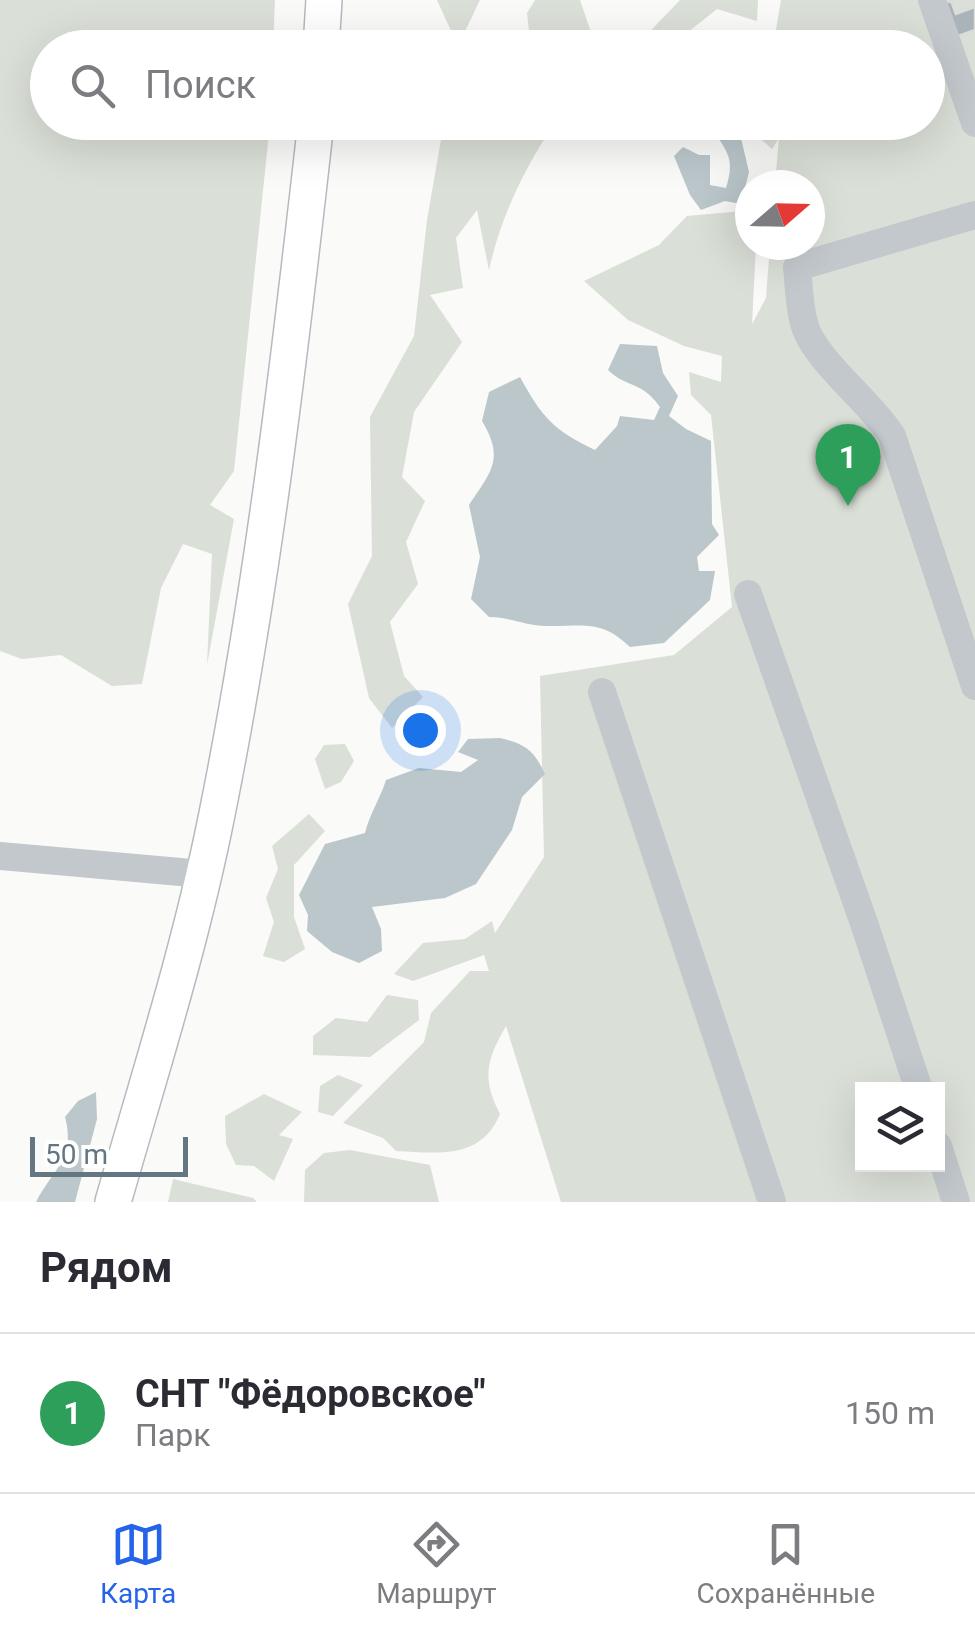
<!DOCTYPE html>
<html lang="ru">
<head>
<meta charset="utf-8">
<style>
  body { margin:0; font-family:Roboto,sans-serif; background:#f2f2f3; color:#2b2b33 }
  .controls { position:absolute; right:30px; bottom:30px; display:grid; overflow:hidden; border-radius:0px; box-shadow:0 10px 40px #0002 }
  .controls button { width:90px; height:90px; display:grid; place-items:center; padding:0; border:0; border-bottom:2px solid #e1e1e2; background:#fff; color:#2b2b33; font:50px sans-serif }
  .compass { position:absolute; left:735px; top:170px; width:90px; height:90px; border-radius:50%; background:#fff; box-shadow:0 10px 40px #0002; rotate:70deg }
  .scale { position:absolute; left:30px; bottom:25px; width:158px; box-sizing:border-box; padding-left:10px; border:5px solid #657683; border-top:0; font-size:28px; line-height:35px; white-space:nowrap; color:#657683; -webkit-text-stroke:8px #fff; paint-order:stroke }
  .you { position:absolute; left:420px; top:730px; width:35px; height:35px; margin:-25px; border:8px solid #fff; border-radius:50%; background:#1a73e8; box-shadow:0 0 0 15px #1a73e833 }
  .badge { display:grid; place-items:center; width:65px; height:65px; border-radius:50%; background:#2563eb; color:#fff; font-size:32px; font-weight:700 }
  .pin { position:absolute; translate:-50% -82px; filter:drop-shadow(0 2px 5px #0008) }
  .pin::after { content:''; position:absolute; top:52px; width:35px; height:30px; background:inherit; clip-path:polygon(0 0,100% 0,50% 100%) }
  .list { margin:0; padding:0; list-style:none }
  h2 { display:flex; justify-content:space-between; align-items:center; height:130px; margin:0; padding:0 40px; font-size:42px }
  h2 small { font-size:32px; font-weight:400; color:#7c7c81 }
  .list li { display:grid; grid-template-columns:65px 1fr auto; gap:30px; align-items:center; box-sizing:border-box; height:160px; padding:0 40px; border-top:2px solid #e1e1e2 }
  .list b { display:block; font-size:38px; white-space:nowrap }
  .list p { margin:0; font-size:32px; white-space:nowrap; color:#7c7c81 }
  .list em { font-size:32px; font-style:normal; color:#7c7c81 }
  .icon { flex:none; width:55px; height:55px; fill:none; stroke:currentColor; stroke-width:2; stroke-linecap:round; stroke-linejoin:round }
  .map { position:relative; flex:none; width:975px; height:1202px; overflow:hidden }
  .search { position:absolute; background:#fff; box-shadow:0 10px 40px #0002; left:30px; right:30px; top:30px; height:110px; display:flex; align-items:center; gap:25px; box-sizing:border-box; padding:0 35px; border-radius:55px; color:#7c7c81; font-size:38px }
  .sheet { height:290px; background:#fff }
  nav { display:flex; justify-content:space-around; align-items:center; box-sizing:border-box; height:140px; border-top:2px solid #e1e1e2; background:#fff; font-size:28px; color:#7c7c81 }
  nav a { display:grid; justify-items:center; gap:5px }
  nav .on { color:#2563eb }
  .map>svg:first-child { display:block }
  .green { fill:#dadfd7; fill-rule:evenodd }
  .water { fill:#bbc7cb }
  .building { fill:#aab3b9; stroke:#dcdcda; stroke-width:2.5 }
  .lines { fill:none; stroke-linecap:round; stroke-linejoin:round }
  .major-casing { stroke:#b5babe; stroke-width:38 }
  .minor { stroke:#c3c8cc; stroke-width:28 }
  .major { stroke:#fff; stroke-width:35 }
</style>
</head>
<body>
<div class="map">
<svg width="975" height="1202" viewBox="0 0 975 1202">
  <rect width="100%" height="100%" fill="#fafaf8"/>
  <g class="green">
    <polygon points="0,0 275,0 273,47 48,48 48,122 270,123 234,471 210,505 234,519 207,665 212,554 183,544 161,588 142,684 112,686 61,655 22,659 0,651"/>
    <polygon points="437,0 480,0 458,46"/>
    <polygon points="535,0 580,0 596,47 531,47 527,13"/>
    <polygon points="680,0 758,0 757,21 717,9 669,47 635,47"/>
    <path d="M781,0H975V1202H561L506,1026C487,1059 481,1078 500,1114C481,1160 438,1153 396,1151L383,1138L343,1123L424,1042L431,1013L470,971H489L484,955L413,981L394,974L423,943L465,939L492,921L495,933L544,857L540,676L674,655L732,607L711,415L691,395L689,372L721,382L722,356L684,346L628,320L584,281L659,245L687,216L743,211L750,195V245H756L752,324L766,298L770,245H810V185H754L775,183L779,138L772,149L757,136L764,123L928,122V48L773,47ZM862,1090H938V1164H862Z"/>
    <path d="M447,122L555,123C525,166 500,219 489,270L477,210L456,238L463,288L430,295L462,342L414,412L402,477L425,501L406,542L418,584L390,622L404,676L423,697L392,728L369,698L348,604L372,556L370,417L414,336L427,220L443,128Z"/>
    <polygon points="345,744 354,761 341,782 325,789 315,759 324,745"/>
    <polygon points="309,814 325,831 294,865 294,917 305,949 284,962 263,956 274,922 266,898 278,869 272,846"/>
    <polygon points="387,995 418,1000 419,1020 370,1057 313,1055 313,1036 336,1018 367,1022"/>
    <polygon points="338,1075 363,1085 333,1116 318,1112 320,1086"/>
    <polygon points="264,1094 302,1112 279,1135 293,1139 274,1181 254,1166 236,1165 226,1144 225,1116"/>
    <polygon points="350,1150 430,1165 439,1202 304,1202 305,1170 324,1153"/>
    <polygon points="173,1179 253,1198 257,1202 168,1202"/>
  </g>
  <g class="water">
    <path d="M710,123H746L740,134L749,172L741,204L725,201L701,210L690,195L674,156L683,147L699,155H710V185L726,188C737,154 723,150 710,123Z"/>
    <path d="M620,344L657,346L663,373L678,396L669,416L686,429L711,441L712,524L719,535L697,557L699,571H715L710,600L664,643L630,647C600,618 582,627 546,626C527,626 509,617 489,617L471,599L480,557L469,505C491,472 505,459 482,421L489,392L520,377C542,417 553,430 595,450L617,426L620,416L654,420L660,407C641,380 628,389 608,370Z"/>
    <path d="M500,738C525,744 534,750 545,774L522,797L512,830L476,884L445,898L372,907L381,929L382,951L359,963L332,952L307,931L308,915L299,895L325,844L365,833C370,813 380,799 386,780L419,768L461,772L478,760L458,752L468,739Z"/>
    <path d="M96,1092L97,1119L75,1202H36C53,1169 76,1158 65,1117L78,1101Z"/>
  </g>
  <polygon class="building" points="951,1 956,14 975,7 975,30 953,38 941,4"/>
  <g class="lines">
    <defs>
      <g id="major">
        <polyline points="321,48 324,0"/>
        <path d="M113,1202C150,1073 191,945 217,814C263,585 290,354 316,122"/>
      </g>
    </defs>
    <use href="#major" class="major-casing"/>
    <g class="minor">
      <polyline points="932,0 975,123"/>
      <path d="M975,215L797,267C799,285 799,305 804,323C812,358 871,402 892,436L975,686"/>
      <polyline points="748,594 865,926 919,1090"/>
      <polyline points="602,692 772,1202"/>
      <polyline points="0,856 203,874"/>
      <polyline points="938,1146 956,1202"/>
    </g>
    <use href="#major" class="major"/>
  </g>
</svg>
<div class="controls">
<button><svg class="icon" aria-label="layers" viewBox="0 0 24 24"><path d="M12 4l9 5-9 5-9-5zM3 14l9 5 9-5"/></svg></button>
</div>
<svg class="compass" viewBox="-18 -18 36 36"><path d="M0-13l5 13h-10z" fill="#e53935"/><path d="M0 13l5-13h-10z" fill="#7c7c81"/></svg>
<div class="scale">50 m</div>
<div class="you"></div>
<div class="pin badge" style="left:848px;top:506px;background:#2e9e5b">1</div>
<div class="search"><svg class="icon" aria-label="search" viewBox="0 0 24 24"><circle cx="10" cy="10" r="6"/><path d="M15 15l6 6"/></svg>Поиск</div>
</div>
<section class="sheet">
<h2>Рядом<small></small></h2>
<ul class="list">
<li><span class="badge" style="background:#2e9e5b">1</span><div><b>СНТ &quot;Фёдоровское&quot;</b><p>Парк</p></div><em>150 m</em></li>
</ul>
</section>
<nav>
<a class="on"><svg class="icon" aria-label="map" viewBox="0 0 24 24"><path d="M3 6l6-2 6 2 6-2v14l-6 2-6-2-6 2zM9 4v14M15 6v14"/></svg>Карта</a>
<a><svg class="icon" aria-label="directions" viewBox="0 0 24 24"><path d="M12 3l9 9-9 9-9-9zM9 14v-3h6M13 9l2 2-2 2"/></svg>Маршрут</a>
<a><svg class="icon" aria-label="saved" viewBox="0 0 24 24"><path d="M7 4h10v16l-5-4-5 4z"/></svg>Сохранённые</a>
</nav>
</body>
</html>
